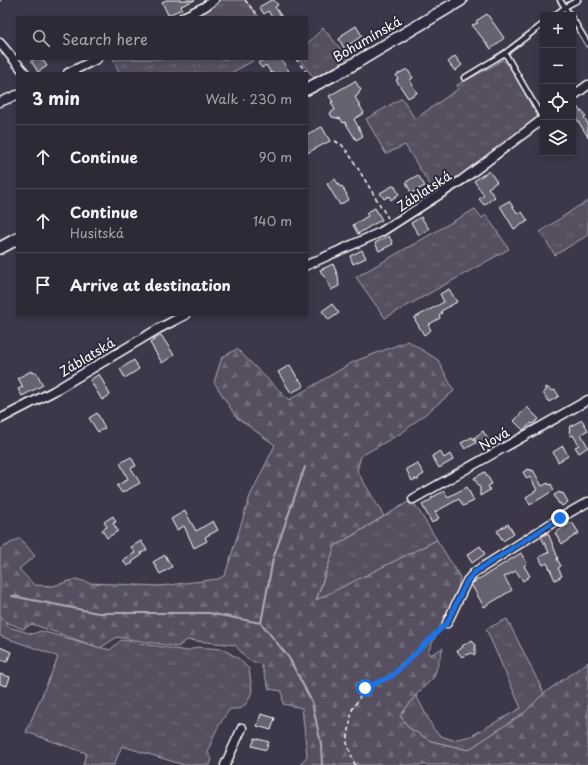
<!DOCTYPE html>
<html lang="en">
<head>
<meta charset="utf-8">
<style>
  body { margin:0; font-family:"Playpen Sans",sans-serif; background:#35313f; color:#f1f3f6 }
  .controls { position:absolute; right:12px; top:12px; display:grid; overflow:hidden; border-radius:0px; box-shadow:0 2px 6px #0003 }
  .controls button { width:36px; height:36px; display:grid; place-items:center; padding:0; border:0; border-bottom:1px solid #484552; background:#2d2937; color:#f1f3f6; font:20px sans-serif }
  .stop { position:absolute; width:12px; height:12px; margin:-9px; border:3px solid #1a73e8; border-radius:50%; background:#fff }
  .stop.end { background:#1a73e8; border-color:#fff; box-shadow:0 1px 4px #0008 }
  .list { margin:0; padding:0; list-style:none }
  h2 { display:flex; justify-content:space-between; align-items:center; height:52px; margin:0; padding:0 16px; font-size:17px }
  h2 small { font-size:13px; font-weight:400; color:#a7a6ad }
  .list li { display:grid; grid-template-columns:26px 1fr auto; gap:12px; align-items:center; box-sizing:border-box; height:64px; padding:0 16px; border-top:1px solid #484552 }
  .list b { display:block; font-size:15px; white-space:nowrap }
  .list p { margin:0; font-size:13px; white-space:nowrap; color:#a7a6ad }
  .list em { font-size:13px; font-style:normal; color:#a7a6ad }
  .icon { flex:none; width:22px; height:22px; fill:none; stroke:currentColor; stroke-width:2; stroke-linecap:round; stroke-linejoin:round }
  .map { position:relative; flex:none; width:588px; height:765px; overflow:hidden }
  .search { position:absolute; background:#2d2937; box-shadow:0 2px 6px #0003; left:16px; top:16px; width:292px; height:44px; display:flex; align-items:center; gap:10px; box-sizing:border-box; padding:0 14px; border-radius:0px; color:#a7a6ad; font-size:15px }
  .panel { position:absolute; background:#2d2937; box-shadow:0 2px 6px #0003; left:16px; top:72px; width:292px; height:244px; border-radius:0px }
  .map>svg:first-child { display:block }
  .grass { fill:url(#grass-tufts); stroke:#aaa8b0 }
  .forest { fill:url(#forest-firs); stroke:#aaa8b0 }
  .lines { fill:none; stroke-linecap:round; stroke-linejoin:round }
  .stream { stroke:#afadb4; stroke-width:2 }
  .building { fill:#666270; stroke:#fff }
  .lane-casing { stroke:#fff; stroke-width:7 }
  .street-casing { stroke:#fff; stroke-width:11 }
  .secondary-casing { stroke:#fff; stroke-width:14 }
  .path { stroke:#fff; stroke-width:1.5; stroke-dasharray:4 3; stroke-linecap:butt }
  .lane { stroke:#2f2a3d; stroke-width:4 }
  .street { stroke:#2f2a3d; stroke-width:8 }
  .secondary { stroke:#2f2a3d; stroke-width:11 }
  .route { stroke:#1a73e8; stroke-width:5 }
  .labels { text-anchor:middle; stroke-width:4; stroke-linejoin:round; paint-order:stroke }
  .street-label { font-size:13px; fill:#fff; stroke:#2f2a3d }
</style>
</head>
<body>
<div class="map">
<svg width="588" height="765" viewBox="0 0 588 765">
  <defs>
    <pattern id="grass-tufts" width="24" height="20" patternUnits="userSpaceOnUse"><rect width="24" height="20" fill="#555060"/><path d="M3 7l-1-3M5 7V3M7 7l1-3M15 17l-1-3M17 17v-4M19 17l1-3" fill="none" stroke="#6e6a78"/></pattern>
    <pattern id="forest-firs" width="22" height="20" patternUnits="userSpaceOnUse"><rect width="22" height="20" fill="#555060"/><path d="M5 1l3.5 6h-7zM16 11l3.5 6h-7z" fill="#6e6a78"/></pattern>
  </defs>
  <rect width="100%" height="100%" fill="#3c3749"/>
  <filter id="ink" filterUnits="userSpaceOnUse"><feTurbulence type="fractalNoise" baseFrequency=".025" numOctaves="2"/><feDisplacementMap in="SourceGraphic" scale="8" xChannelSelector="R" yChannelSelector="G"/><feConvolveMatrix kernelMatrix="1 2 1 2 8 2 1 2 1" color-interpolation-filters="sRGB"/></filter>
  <g filter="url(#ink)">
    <g class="grass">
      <polygon points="222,0 245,0 259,17 192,17 208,9"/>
      <polygon points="323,28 339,47 347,61 314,78 299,59 307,59 307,44"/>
      <polygon points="113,59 252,59 253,61 231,73 153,73 151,70 145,73 119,73"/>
      <polygon points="502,60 508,63 538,114 537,119 478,165 435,193 405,145 386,154 366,119 402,98 415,119 458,89 457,85 491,67"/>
      <polygon points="588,201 588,235 555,255 540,232 577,207"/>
      <polygon points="475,209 482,218 486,215 509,249 385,318 356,277"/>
      <polygon points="408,502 411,505 414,503 437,540 316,601 335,546"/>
      <path d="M0,616L9,627L32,634L41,631L110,650L121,640L187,651L197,647L221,649L228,652L239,659L249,669L252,690L250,697L246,704L242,708L236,709H230C219,724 213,734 208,753L212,759L210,765H184L122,746L114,765H83L86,753L26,732L49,679L58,657L49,653L0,636Z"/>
      <polygon points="507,619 544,693 524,713 468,750 431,741 409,728 400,716 416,695 434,730 441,736 453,740 471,736 521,708 486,629"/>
    </g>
    <polygon class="forest" points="408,341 438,360 454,391 403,432 361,456 357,471 384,516 335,546 316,600 437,540 460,577 458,588 428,652 430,655 443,648 434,677 416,695 400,716 409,728 431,741 468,750 524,713 544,693 588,662 588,765 300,765 307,756 302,708 283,704 282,691 269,689 261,664 248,660 235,645 187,640 178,647 117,637 100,648 32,624 23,629 4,621 0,616 0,549 20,538 35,556 19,569 34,585 53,586 76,579 90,583 160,586 218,579 225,575 250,496 275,445 236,417 214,382 222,357 237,349 289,400 353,362"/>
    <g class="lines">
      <g class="stream">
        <polyline points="12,596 98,613 209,613 261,623 289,658 312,702 321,744 322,765"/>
        <polyline points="261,623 273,559 305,467"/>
      </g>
    </g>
    <g class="building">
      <polygon points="166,0 195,0 181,6 182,9 168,15 162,2"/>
      <polygon points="271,0 274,0 278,5 275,7 282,17 272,17 268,11 264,14 259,7"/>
      <polygon points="487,14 504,38 491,49 472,25 478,23 476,21"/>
      <polygon points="356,26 362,36 344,48 339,39 343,36 342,35"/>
      <polygon points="455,56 462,65 455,71 448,62"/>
      <polygon points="35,59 42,59 47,66 38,72 31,61"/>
      <polygon points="262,59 281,59 290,73 271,73 266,65 262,68 258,63 263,60"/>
      <polygon points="407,69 413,78 410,80 417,93 408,98 396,80 398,79 396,75"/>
      <polygon points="355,81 361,90 359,92 359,93 358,95 355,97 364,113 354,119 363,136 356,140 345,122 343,123 341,119 332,117 330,113 335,110 331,102 333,102 329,96"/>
      <polygon points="573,101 581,112 582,111 586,116 584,117 588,124 588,137 573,113"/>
      <polygon points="322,127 330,141 307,153 307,134"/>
      <polygon points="489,171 497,182 488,188 495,197 484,205 479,199 484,195 474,181"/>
      <polygon points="418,175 425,186 411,193 406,182"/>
      <polygon points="335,179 340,187 342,186 347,195 346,195 349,199 340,205 327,184"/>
      <polygon points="394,185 399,194 391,200 389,196 384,199 380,193"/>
      <polygon points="509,201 518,214 522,212 528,221 514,229 500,206"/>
      <polygon points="375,208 382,220 372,225 358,234 353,225 368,216 366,213"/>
      <polygon points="421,217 429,229 419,235 411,223"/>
      <polygon points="389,236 393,244 379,251 375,243"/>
      <polygon points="362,250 366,258 353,264 350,256"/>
      <polygon points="333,264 338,276 339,286 331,290 325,276 324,277 320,270"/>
      <polygon points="449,289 457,302 441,311 442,313 439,315 440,318 428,325 431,330 424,335 414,318 444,302 440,294"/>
      <polygon points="332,304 339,313 329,320 322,311"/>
      <polygon points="161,335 174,355 162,363 150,343"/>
      <polygon points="134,360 139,369 125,378 120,369"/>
      <polygon points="290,365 298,379 299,379 304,386 291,393 278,372"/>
      <polygon points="31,371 32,373 36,372 43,385 22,396 18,389 23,387 18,378"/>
      <polygon points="99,374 110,395 102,400 90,380"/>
      <polygon points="546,387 553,391 555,390 559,396 549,402 543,393 546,391"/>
      <polygon points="527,407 539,419 533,424 532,423 523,430 514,421"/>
      <polygon points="97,413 105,428 98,432 89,418"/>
      <polygon points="582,420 588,430 581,434 588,447 579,453 575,447 579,445 573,435 571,436 569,431 570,430 569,427"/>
      <polygon points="483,431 491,444 484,448 482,445 480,446 474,438"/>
      <polygon points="472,437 476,443 465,449 461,443"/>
      <polygon points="563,446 568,456 558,462 553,452"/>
      <polygon points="440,451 444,458 450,454 453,460 439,468 432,456"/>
      <polygon points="131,457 136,466 131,468 140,483 122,493 117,486 128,479 120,463"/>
      <polygon points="417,463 424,474 419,477 418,480 415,479 412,481 406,469"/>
      <polygon points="528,469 529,470 530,469 531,471 533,470 542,486 548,483 549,485 551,484 554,490 530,505 526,497 537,490 530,477 527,479 523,472"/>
      <polygon points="485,472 492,484 488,486 490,490 480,496 480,488 474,478"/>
      <polygon points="467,487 474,501 463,506 459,499 435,512 439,518 432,523 422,505 432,499 431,498 444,491 448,497"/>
      <polygon points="560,492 561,494 563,493 568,502 562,506 560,503 559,504 554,495"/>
      <polygon points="185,511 196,531 213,521 218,530 205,537 207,541 194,548 184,526 177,530 171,519"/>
      <polygon points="113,516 116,522 113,523 118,531 107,538 102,530 107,527 104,522"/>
      <polygon points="572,522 579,533 562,544 555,533"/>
      <polygon points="508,524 514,534 503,541 497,531"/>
      <polygon points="548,533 558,558 557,559 561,566 558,568 562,576 555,580 547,563 543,565 539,557 549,552 541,537"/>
      <polygon points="141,541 147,550 141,553 142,555 132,562 133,563 127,566 123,560 135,553 131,547"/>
      <polygon points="480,546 485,554 472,563 467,555"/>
      <polygon points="521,553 527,563 524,566 530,576 523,581 516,571 504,577 512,590 484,607 471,584"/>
      <polygon points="165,555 172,567 160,574 153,562"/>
      <polygon points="472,640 476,646 475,647 475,655 471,653 468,655 467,654 462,657 457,651 463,647 462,646"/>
      <polygon points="0,647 11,652 7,662 0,660"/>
      <polygon points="0,674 10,677 7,686 0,684"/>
      <polygon points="261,714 275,718 271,730 257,726"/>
      <polygon points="255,738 269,742 266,750 252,746"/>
    </g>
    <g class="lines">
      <defs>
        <g id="lane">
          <polyline points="560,0 570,15"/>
          <polyline points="555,15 565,7 578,0"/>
          <polyline points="573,19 588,44"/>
          <polyline points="505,53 543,119"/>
          <polyline points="464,78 505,53 543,24"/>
        </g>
        <g id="street">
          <polyline points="183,17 204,7 214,0"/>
          <polyline points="0,43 25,73"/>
          <polyline points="68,73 97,59"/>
          <polyline points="573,96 588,85"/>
          <polyline points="0,102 17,95"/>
          <polyline points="307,265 381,232 462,180 543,119"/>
          <polyline points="0,419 54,391 158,329 185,315"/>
          <polyline points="413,499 588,400"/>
          <polyline points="447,623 467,581 475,572 560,518 588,502"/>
          <polyline points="225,765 242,728"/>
        </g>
        <g id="secondary">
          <polyline points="307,89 347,68 461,0"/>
          <polyline points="0,248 17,239"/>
        </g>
      </defs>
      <use href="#lane" class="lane-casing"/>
      <use href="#street" class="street-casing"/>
      <use href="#secondary" class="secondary-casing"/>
      <g class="path">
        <polyline points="245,0 259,17"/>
        <polyline points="0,1 1,0"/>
        <polyline points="296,59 307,73"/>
        <polyline points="335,141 342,145 351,157 388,218"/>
        <polyline points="355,765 347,743 352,710 365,688 392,676 441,629"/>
      </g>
      <use href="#lane" class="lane"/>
      <use href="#street" class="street"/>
      <use href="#secondary" class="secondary"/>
    </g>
  </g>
  <g class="lines" filter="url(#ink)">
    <polyline class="route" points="365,688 392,676 447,623 467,581 475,572 560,518"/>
  </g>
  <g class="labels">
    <g class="street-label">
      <text transform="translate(367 39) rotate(-30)" y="5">Bohumínská</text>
      <text transform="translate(424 191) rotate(-33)" y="5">Záblatská</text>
      <text transform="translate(87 357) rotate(-31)" y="5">Záblatská</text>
      <text transform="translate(494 439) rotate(-30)" y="5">Nová</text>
    </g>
  </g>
</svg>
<div class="controls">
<button>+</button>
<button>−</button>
<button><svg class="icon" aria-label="locate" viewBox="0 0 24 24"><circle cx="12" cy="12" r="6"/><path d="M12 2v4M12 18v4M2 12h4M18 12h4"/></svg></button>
<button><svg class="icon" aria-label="layers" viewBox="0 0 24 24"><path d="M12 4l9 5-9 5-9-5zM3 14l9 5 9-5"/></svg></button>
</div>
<div class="stop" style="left:365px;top:688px"></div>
<div class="stop end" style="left:560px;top:518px"></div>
<div class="search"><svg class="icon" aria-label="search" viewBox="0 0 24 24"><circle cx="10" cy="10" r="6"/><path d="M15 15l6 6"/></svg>Search here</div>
<section class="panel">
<h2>3 min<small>Walk · 230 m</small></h2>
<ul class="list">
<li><svg class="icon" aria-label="ahead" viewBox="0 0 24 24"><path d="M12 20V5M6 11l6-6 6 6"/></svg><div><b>Continue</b></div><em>90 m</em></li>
<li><svg class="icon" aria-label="ahead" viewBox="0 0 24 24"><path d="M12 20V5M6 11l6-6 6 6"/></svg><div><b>Continue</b><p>Husitská</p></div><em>140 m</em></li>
<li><svg class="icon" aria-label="arrive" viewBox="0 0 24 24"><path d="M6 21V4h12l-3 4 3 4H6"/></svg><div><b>Arrive at destination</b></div></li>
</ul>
</section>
</div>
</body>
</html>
